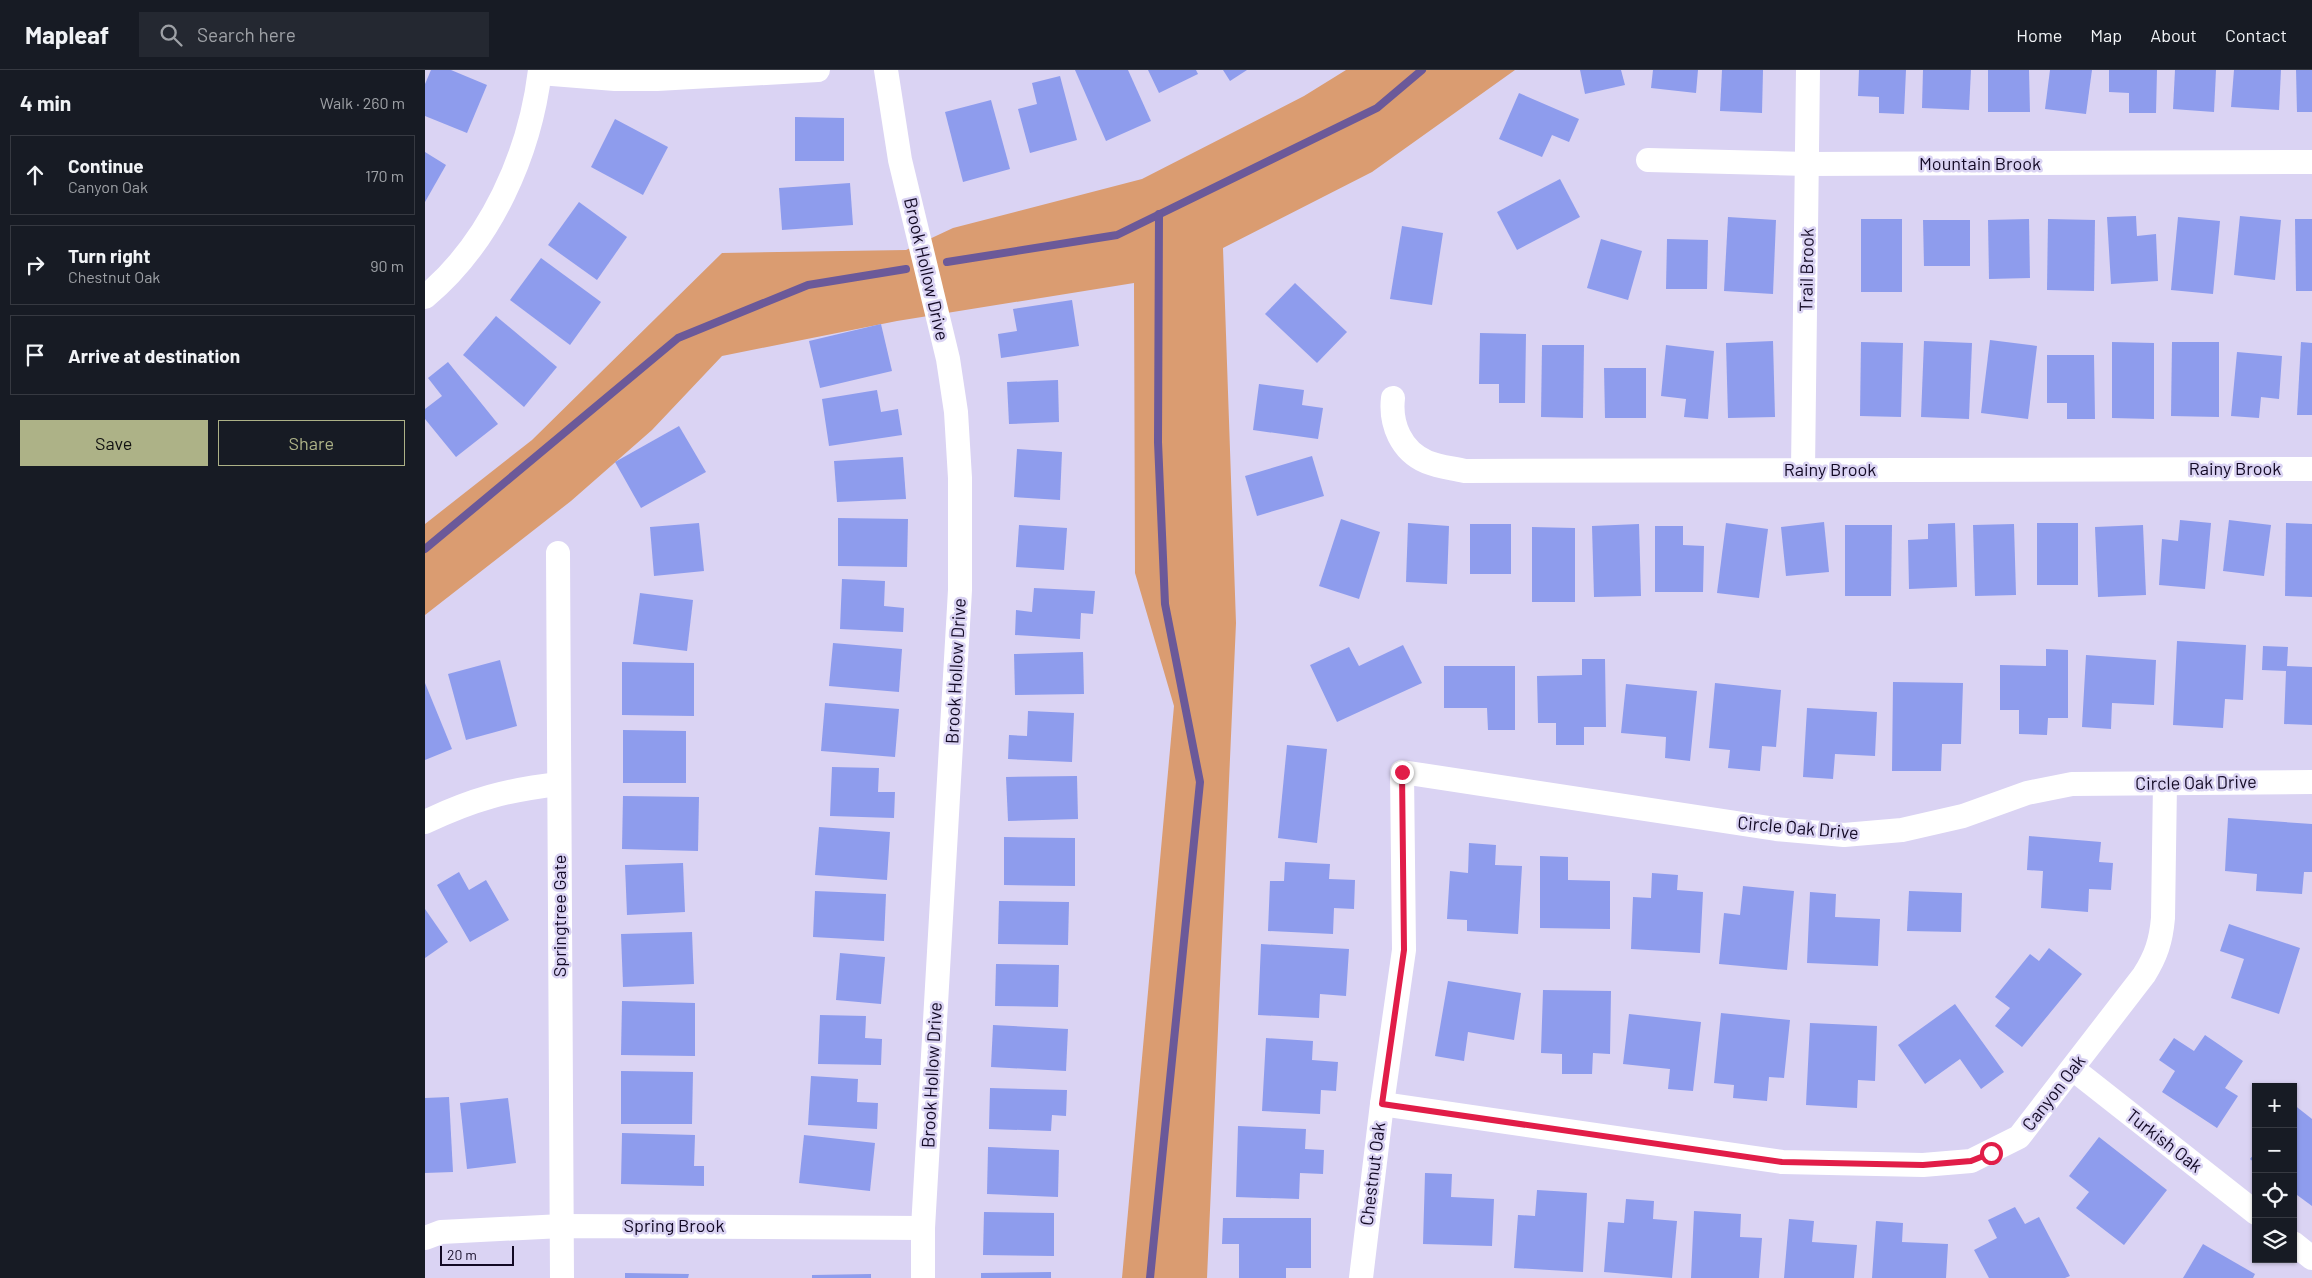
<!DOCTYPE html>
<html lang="en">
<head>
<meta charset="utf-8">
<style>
  body { margin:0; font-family:Barlow,sans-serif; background:#242831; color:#f1f3f6 }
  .controls { position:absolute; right:15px; bottom:15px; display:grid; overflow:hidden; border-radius:0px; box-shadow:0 1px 4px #0004 }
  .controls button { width:45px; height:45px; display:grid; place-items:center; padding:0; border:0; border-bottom:1px solid #363941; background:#171b24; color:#f1f3f6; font:25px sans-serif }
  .scale { position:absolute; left:15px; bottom:12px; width:74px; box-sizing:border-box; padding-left:5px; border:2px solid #120924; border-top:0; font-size:14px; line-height:18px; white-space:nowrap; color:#120924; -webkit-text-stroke:4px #dad3f3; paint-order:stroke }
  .stop { position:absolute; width:15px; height:15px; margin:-11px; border:4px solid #e11d48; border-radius:50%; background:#fff }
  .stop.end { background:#e11d48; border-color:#fff; box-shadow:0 1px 5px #0008 }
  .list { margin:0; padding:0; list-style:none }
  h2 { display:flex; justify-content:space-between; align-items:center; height:65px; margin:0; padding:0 20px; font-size:21px }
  h2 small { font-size:16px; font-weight:400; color:#9ea1a6 }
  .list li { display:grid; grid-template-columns:32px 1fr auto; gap:15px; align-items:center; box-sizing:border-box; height:80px; margin:0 10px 10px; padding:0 10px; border:1px solid #363941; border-radius:0px }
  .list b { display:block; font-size:19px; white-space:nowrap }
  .list p { margin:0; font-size:16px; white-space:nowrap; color:#9ea1a6 }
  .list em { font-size:16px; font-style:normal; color:#9ea1a6 }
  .actions { display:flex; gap:10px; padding:15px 20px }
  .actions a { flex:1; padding:11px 0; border:1px solid #adb287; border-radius:0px; text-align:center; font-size:18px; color:#adb287 }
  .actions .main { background:#adb287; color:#111 }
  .icon { flex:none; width:28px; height:28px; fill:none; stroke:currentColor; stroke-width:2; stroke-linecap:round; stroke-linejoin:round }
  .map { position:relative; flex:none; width:1887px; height:1208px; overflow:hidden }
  header { display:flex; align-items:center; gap:30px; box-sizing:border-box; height:70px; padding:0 25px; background:#171b24; border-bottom:1px solid #363941 }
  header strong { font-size:24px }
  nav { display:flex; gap:28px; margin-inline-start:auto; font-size:18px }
  .search { width:350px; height:45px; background:#242831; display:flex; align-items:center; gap:12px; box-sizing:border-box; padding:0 18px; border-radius:0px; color:#9ea1a6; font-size:19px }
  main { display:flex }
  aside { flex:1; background:#171b24 }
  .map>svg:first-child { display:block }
  .green { fill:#da9c71 }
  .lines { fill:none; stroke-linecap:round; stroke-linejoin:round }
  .stream { stroke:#6b5999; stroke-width:8 }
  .building { fill:#8e9ced }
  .street { stroke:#fff; stroke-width:24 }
  .route { stroke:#e11d48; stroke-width:6 }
  .labels { text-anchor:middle; stroke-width:5; stroke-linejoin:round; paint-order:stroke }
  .street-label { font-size:18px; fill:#120924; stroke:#dad3f3 }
</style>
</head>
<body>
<header>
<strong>Mapleaf</strong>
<div class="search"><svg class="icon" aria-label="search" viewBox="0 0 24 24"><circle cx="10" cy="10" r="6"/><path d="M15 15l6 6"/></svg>Search here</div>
<nav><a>Home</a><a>Map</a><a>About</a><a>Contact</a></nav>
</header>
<main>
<aside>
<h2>4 min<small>Walk · 260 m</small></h2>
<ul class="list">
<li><svg class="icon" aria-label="ahead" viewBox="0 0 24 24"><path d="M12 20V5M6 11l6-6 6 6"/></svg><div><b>Continue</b><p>Canyon Oak</p></div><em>170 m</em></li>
<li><svg class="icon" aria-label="right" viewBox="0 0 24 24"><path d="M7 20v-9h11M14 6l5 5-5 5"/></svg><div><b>Turn right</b><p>Chestnut Oak</p></div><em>90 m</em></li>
<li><svg class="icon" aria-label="arrive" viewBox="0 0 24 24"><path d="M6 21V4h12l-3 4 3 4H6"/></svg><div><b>Arrive at destination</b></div></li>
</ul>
<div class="actions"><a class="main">Save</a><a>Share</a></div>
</aside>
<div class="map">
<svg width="1887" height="1208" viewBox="0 0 1887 1208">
  <rect width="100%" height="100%" fill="#dad3f3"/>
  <polygon class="green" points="921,0 1090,0 947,102 798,178 811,553 782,1208 697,1208 749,636 710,503 709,213 472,251 297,286 227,360 146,431 0,545 0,454 107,370 297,183 481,180 528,158 717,109 879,26"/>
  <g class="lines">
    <g class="stream">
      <polyline points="522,192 692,165 952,38 997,0"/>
      <polyline points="0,479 253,268 383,215 481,199"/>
      <polyline points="725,1208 775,712 740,534 733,372 734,144"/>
    </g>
  </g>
  <g class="building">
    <polygon points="6,0 26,0 62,15 42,63 0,46 0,14"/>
    <polygon points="650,0 703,0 726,51 681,71"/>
    <polygon points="723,0 771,0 773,4 734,23"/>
    <polygon points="798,0 822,0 805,11"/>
    <polygon points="1155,0 1196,0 1200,15 1160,24"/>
    <polygon points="1228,0 1273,0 1271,23 1226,18"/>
    <polygon points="1297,0 1338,0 1337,43 1295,41"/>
    <polygon points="1434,0 1481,0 1479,44 1454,43 1454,27 1433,26"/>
    <polygon points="1498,0 1546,0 1544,40 1497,38"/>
    <polygon points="1563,0 1604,0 1605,42 1563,42"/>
    <polygon points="1625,0 1667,0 1661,44 1620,39"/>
    <polygon points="1684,0 1732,0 1731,43 1704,43 1704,23 1684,22"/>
    <polygon points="1750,0 1791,0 1789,42 1748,39"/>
    <polygon points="1809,0 1856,0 1854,40 1806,37"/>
    <polygon points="1871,0 1887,0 1887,42 1872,42"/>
    <polygon points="635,6 652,70 605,83 593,39 612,34 607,13"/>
    <polygon points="1094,23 1154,49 1144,72 1127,65 1117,87 1074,69"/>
    <polygon points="566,30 585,99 538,112 520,42"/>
    <polygon points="370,47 419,48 419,91 370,91"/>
    <polygon points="190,49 243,77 218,125 166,97"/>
    <polygon points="0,82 21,95 0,132"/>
    <polygon points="1135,109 1155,147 1092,180 1072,142"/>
    <polygon points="425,113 428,155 357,160 354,118"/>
    <polygon points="154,132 202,167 172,210 123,175"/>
    <polygon points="1711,146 1712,166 1731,164 1733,211 1686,214 1682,147"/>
    <polygon points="1815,146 1856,150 1850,210 1809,205"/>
    <polygon points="1303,147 1351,150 1348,224 1299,221"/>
    <polygon points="1753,147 1795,151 1788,224 1746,220"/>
    <rect x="1436" y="149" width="41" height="73"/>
    <polygon points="1604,149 1605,208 1564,209 1563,150"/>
    <polygon points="1623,149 1670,150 1669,221 1622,220"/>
    <polygon points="1870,149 1887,149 1887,221 1871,221"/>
    <polygon points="1498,150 1545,150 1545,196 1499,196"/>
    <polygon points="977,156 1018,163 1007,235 965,229"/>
    <polygon points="1176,169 1217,181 1203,230 1162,218"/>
    <polygon points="1242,169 1283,170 1282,219 1241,219"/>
    <polygon points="116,188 176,232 145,275 85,230"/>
    <polygon points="870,213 922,262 892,293 840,244"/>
    <polygon points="647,230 654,276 576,288 573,264 592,261 588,239"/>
    <polygon points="71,246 132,297 99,337 38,285"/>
    <polygon points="456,254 467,301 395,318 384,271"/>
    <polygon points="1055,263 1101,264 1100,333 1074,333 1074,314 1054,314"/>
    <polygon points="1565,270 1612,276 1603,349 1556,343"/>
    <polygon points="1348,271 1350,347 1303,348 1301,273"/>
    <polygon points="1499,271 1547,273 1544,349 1496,347"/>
    <polygon points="1436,272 1478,273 1476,347 1435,346"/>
    <polygon points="1687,272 1729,273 1729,349 1687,348"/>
    <polygon points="1747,272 1794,272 1794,347 1746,346"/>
    <polygon points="1876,272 1887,273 1887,345 1872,345"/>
    <polygon points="1117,275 1159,275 1158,348 1116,347"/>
    <polygon points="1241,275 1289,281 1283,349 1259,347 1261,329 1236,326"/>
    <polygon points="1812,282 1857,286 1854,329 1836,327 1834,348 1806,346"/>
    <polygon points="1622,285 1669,285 1670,349 1642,349 1642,333 1622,333"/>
    <polygon points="23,292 73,354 31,387 0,349 0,339 17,326 3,308"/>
    <polygon points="1179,298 1221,298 1221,348 1180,348"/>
    <polygon points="633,310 634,352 584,354 582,312"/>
    <polygon points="834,314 879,320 877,335 898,338 893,369 828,360"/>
    <polygon points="452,320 456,342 473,339 477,365 404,376 397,329"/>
    <polygon points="254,356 281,402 216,438 190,392"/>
    <polygon points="592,379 637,382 635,430 589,427"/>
    <polygon points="887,386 899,426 832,446 820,406"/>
    <polygon points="478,387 481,429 412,432 409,391"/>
    <polygon points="413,448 483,449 482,497 413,496"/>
    <polygon points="916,449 955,462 934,529 894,516"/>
    <polygon points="1755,450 1786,453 1780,519 1734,515 1737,469 1753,471"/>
    <polygon points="1804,450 1846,455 1839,506 1798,501"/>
    <polygon points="1399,452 1404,502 1361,506 1356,457"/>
    <polygon points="274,453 279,501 229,506 225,457"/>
    <polygon points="983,453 1024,456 1022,514 981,512"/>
    <polygon points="1301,453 1343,459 1334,528 1292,523"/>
    <polygon points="1530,453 1532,517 1484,519 1483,470 1503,469 1503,454"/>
    <rect x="1612" y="453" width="41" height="62"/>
    <polygon points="1861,453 1887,454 1887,527 1860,526"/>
    <rect x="1045" y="454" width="41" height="50"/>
    <polygon points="1214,454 1216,526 1169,527 1167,456"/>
    <polygon points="1589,454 1591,525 1550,526 1548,455"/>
    <polygon points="594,455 642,458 639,500 591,497"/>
    <polygon points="1420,455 1467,455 1466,526 1420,526"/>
    <polygon points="1718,455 1721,525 1673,527 1670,457"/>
    <polygon points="1230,456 1258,456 1258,475 1279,476 1278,522 1230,522"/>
    <polygon points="1107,457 1150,458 1150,532 1107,532"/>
    <polygon points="417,509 460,511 459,536 479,538 478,562 415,559"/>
    <polygon points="609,518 670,521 668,544 656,543 655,569 590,565 591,540 607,542"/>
    <polygon points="215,523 268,530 262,581 208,574"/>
    <polygon points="1752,571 1821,575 1818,630 1800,629 1798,658 1748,655"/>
    <polygon points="408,573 477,579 474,622 404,616"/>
    <polygon points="978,575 997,613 912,652 885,595 924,577 934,596"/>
    <polygon points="1838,576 1863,577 1862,596 1887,597 1887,655 1859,654 1861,601 1837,600"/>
    <polygon points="1621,579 1643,580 1643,648 1623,648 1622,665 1594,664 1594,640 1575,640 1575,595 1621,596"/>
    <polygon points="658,582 659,624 590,625 589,584"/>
    <polygon points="1661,585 1731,590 1729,635 1687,633 1686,659 1657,657"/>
    <polygon points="1157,589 1180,589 1181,657 1159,657 1159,675 1131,675 1131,653 1113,653 1112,606 1157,605"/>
    <polygon points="75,590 92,656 41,670 23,604"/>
    <polygon points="197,592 269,593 269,646 197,645"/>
    <polygon points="1019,596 1090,596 1090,660 1063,660 1062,638 1019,638"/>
    <polygon points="1468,612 1538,613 1536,674 1517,674 1516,701 1467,701"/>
    <polygon points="0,613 27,679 0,690"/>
    <polygon points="1290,613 1356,620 1351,677 1337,676 1335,701 1303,698 1305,680 1284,678"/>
    <polygon points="1201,614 1272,621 1265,691 1240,688 1241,667 1196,663"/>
    <polygon points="400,633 474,639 470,687 396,681"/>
    <polygon points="1382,638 1452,642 1450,686 1410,684 1408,709 1378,707"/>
    <polygon points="603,641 649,643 647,692 583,689 584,665 602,666"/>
    <polygon points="198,660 261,661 261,713 198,713"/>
    <polygon points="862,675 902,679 892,773 853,768"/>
    <polygon points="407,697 454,698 453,722 470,722 469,748 405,746"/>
    <polygon points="652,706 653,749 583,751 581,707"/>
    <polygon points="198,726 274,727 273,781 197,779"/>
    <polygon points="1803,748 1887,754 1887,802 1879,802 1877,824 1831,821 1832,804 1800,801"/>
    <polygon points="394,757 465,762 462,810 390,805"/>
    <polygon points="1604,766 1676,772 1674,792 1688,793 1686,820 1664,819 1663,842 1616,838 1618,801 1602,800"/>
    <polygon points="579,767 650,768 650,816 579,815"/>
    <polygon points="1044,773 1071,775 1070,795 1097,796 1093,864 1042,861 1042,850 1022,849 1025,801 1043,803"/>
    <polygon points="1115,786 1143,787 1143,810 1185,811 1185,859 1115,858"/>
    <polygon points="860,792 905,794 904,809 930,810 929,839 909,838 908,864 843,861 845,811 859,811"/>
    <polygon points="258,793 260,842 202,845 200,795"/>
    <polygon points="34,802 44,820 61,810 84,850 45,872 12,815"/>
    <polygon points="1227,803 1253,805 1252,820 1278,822 1275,883 1206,879 1208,827 1226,828"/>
    <polygon points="1318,816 1369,821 1362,900 1294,894 1299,843 1315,845"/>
    <polygon points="390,821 461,824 459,871 388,867"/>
    <polygon points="1484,821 1537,823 1536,862 1482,861"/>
    <polygon points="1385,822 1411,824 1410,847 1455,849 1453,896 1382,893"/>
    <polygon points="574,831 644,832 643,875 573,874"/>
    <polygon points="0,839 23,872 0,888"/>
    <polygon points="1804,854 1875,878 1854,944 1806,928 1819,889 1795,881"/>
    <polygon points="267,862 269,914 198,917 196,864"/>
    <polygon points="836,874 924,879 921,926 895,924 894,948 833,945"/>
    <polygon points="1624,878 1657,904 1597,977 1570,956 1585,938 1570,927 1605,884 1614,891"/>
    <polygon points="415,883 460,887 456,934 411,930"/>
    <polygon points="571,894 634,895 633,937 570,936"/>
    <polygon points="1023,911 1096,923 1089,970 1043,962 1039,991 1010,986"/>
    <polygon points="1118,920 1186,921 1185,984 1168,983 1167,1004 1137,1004 1137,984 1116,983"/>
    <polygon points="197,931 270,933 270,986 196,985"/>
    <polygon points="1530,934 1579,1002 1556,1019 1535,989 1500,1014 1473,975"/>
    <polygon points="1296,943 1365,950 1359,1008 1344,1007 1342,1031 1308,1028 1309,1015 1289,1013"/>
    <polygon points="1204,944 1276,952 1268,1021 1243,1019 1245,999 1198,994"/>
    <polygon points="395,945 441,946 440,968 457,969 456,995 393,994"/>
    <polygon points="1385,953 1452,956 1450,1011 1433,1010 1432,1038 1381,1035"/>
    <polygon points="568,955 643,959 641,1001 566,997"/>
    <polygon points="1780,965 1818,991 1800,1018 1813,1026 1792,1058 1737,1022 1750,1001 1734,990 1749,968 1769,981"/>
    <polygon points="841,968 888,971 887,990 913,992 911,1021 896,1020 895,1044 837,1041"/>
    <polygon points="196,1001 268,1002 267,1054 196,1054"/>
    <polygon points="386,1006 433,1009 432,1032 453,1033 452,1059 383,1055"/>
    <polygon points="565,1018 642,1020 641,1046 627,1045 626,1061 564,1059"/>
    <polygon points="24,1027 28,1102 0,1103 0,1028"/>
    <polygon points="83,1028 91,1093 42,1099 35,1033"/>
    <polygon points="1868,1034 1887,1049 1887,1136 1868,1122"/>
    <polygon points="813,1056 881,1059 880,1079 899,1080 898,1104 875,1103 874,1129 811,1127"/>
    <polygon points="197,1063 270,1065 269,1096 279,1096 279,1116 196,1114"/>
    <polygon points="379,1065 450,1073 445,1121 374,1113"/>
    <polygon points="1674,1067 1742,1120 1699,1175 1651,1138 1664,1122 1644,1106"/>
    <polygon points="563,1077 634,1080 633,1127 562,1124"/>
    <polygon points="1831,1082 1831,1094 1825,1089"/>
    <polygon points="1000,1103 1027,1104 1026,1127 1069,1129 1067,1176 998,1174"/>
    <polygon points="1112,1120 1162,1123 1158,1202 1089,1198 1093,1145 1110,1146"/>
    <polygon points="1201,1129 1229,1131 1228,1149 1252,1151 1247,1208 1179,1202 1183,1152 1199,1153"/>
    <polygon points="1590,1137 1600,1154 1614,1147 1645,1206 1640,1208 1564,1208 1549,1180 1572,1168 1563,1150"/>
    <polygon points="1269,1141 1316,1144 1315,1167 1337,1168 1334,1208 1266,1208"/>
    <polygon points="559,1142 629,1143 629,1186 558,1185"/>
    <polygon points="798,1148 886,1148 886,1198 861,1198 861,1208 814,1208 814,1174 797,1174"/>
    <polygon points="1364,1149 1389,1151 1387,1172 1432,1175 1429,1208 1359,1208"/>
    <polygon points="1451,1151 1478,1153 1477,1172 1523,1174 1521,1208 1447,1208"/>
    <polygon points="1778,1174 1830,1204 1828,1208 1758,1208"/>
    <polygon points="626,1202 626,1208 556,1208 556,1203"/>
    <polygon points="200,1203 264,1204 263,1208 200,1208"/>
    <polygon points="446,1204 446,1208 387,1208 387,1205"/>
  </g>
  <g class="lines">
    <g class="street">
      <polyline points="461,0 475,90 523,289 531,342 535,408 535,520 498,1158 498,1208"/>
      <polyline points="115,3 190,9 232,9 393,0"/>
      <polyline points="1223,90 1383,94 1887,92"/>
      <path d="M0,227C66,172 105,84 115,0"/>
      <path d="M968,328C965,354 976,381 1002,392C1014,397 1028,398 1040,401L1887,399"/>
      <polyline points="1378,400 1383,0"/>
      <polyline points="133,483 137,1208"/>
      <path d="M0,752C48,729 82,720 134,714"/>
      <polyline points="1648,999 1831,1143"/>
      <path d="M957,1034L1357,1092L1498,1095L1546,1091L1594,1067L1719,905C1731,886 1736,871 1738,848L1740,713"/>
      <polyline points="0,1168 16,1162 137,1156 498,1158"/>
      <polyline points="1868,1173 1887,1188"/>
      <polyline points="936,1208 957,1034 979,880 977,702 1351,759 1419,765 1477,760 1538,746 1602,723 1647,714 1887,712"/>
    </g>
  </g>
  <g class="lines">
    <polyline class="route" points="977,702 979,880 957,1034 1357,1092 1498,1095 1546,1091 1566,1083"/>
  </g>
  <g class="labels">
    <g class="street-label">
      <text x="1555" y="100">Mountain Brook</text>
      <text transform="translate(501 199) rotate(77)" y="6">Brook Hollow Drive</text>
      <text transform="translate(1382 200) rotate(-89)" y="6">Trail Brook</text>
      <text x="1810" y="405">Rainy Brook</text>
      <text x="1405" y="406">Rainy Brook</text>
      <text transform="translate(531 601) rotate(-87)" y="6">Brook Hollow Drive</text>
      <text transform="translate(1771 713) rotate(-1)" y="6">Circle Oak Drive</text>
      <text transform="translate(1373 758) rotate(5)" y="6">Circle Oak Drive</text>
      <text transform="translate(135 846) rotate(-90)" y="6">Springtree Gate</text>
      <text transform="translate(507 1005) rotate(-87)" y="6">Brook Hollow Drive</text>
      <text transform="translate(1629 1023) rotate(-52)" y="6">Canyon Oak</text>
      <text transform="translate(1739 1071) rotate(38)" y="6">Turkish Oak</text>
      <text transform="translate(948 1104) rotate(-83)" y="6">Chestnut Oak</text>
      <text x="249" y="1162">Spring Brook</text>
    </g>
  </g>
</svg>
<div class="controls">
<button>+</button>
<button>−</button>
<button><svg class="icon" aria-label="locate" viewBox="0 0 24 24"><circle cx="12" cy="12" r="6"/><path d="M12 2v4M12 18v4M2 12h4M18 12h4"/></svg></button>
<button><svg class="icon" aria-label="layers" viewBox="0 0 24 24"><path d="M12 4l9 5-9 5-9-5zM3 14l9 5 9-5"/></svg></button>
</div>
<div class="scale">20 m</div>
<div class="stop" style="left:1566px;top:1083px"></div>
<div class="stop end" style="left:977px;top:702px"></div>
</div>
</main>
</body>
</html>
